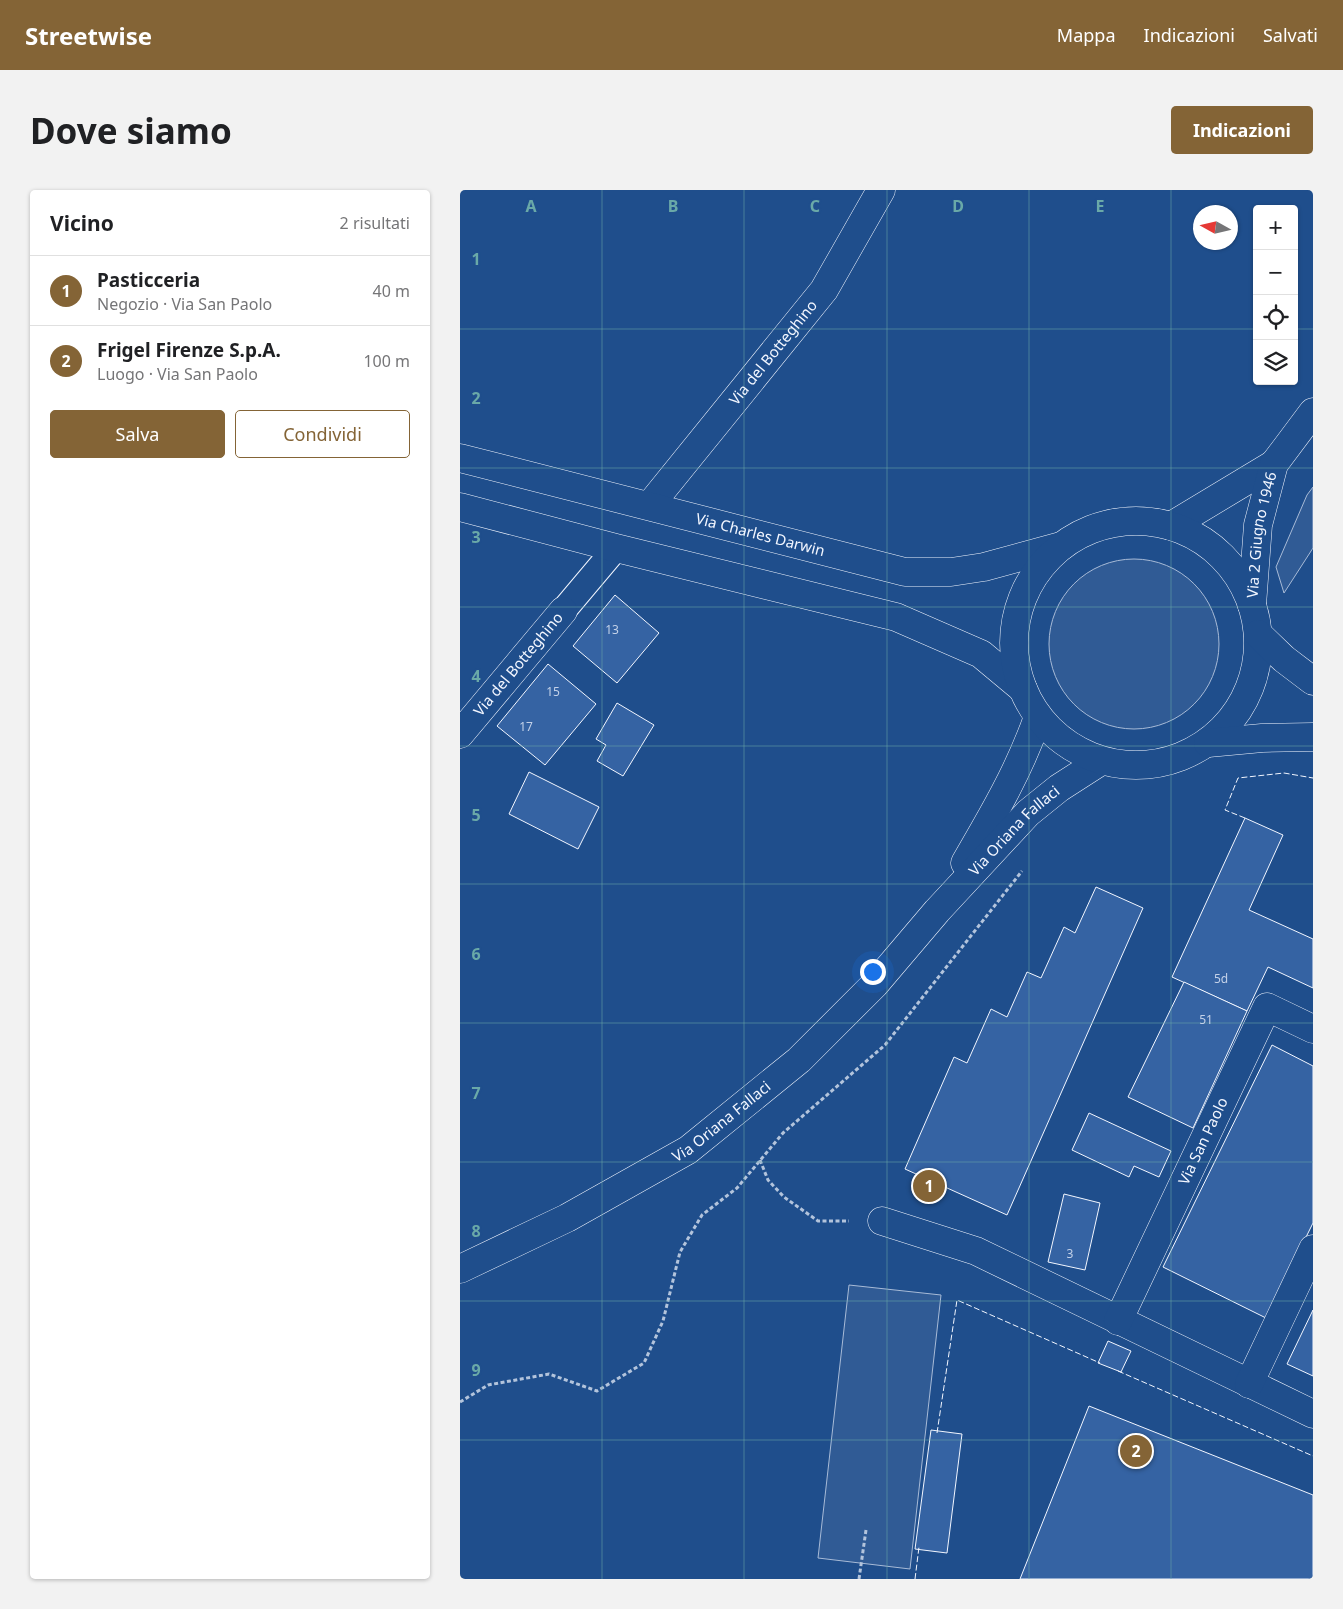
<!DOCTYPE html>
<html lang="it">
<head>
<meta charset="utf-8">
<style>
  body { margin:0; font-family:"Noto Sans",sans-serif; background:#f2f2f2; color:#202124 }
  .controls { position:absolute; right:15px; top:15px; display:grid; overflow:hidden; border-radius:5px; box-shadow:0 1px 4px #0004 }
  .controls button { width:45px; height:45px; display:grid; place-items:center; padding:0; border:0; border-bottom:1px solid #e0e0e0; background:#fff; color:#202124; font:25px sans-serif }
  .compass { position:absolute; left:733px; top:15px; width:45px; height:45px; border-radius:50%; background:#fff; box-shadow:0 1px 4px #0004; rotate:278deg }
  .you { position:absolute; left:412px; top:781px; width:18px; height:18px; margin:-12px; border:4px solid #fff; border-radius:50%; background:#1a73e8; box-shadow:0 0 0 8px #1a73e833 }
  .badge { display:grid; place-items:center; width:32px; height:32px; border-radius:50%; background:#846436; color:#fff; font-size:16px; font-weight:700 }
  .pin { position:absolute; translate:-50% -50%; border:2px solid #fff; box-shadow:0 1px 5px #0006 }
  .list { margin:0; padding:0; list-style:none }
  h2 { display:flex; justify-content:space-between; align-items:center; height:65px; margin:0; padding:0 20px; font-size:21px }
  h2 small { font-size:16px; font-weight:400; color:#757577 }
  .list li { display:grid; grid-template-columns:32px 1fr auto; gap:15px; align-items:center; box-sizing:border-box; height:70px; padding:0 20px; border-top:1px solid #e0e0e0 }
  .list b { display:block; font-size:19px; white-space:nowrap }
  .list p { margin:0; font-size:16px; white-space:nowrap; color:#757577 }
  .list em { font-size:16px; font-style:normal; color:#757577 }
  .actions { display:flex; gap:10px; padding:15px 20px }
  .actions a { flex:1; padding:11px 0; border:1px solid #846436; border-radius:5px; text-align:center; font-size:18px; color:#846436 }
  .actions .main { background:#846436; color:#fff }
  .icon { flex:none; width:28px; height:28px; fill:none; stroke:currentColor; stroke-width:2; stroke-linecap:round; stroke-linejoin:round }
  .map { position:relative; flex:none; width:853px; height:1389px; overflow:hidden; border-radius:5px }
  header { display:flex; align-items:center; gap:30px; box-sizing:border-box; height:70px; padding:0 25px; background:#846436; color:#fff }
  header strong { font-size:24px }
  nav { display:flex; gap:28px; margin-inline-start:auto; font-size:18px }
  .intro { display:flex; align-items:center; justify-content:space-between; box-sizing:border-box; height:120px; padding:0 30px }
  h1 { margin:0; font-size:35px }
  .button { padding:12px 22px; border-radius:5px; background:#846436; color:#fff; font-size:18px; font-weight:700 }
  main { display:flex; gap:30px; padding:0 30px }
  aside { flex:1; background:#fff; border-radius:5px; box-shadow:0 1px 4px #0004 }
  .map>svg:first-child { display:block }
  .built { fill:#305b95; stroke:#a8bbd7 }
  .building { fill:#3563a3; stroke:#f2f6ff }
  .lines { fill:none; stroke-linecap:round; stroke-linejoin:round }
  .pedestrian-casing { stroke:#f2f6ff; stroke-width:27 }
  .minor-casing { stroke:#f2f6ff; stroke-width:29 }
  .secondary-casing { stroke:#f2f6ff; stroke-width:29 }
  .path { stroke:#b3c4dc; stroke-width:3; stroke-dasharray:4 2.5; stroke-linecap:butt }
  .pedestrian { stroke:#1f4e8c; stroke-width:25 }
  .minor { stroke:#1f4e8c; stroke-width:28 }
  .secondary { stroke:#1f4e8c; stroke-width:28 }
  .fence { stroke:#f2f6ff; stroke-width:1; stroke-dasharray:6 2.5; stroke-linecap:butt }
  .grid { fill:none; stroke:#6aa9a8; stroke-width:1; stroke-opacity:0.55 }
  .labels { text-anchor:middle; stroke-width:4; stroke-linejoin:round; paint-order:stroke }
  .number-label { font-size:12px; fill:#c3d1e8 }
  .street-label { font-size:15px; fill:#f2f6ff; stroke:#1f4e8c }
  .grid-label { font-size:16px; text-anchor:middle; font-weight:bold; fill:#6aa9a8; stroke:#1f4e8c; stroke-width:4; stroke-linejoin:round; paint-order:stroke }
</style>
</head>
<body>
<header>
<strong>Streetwise</strong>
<nav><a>Mappa</a><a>Indicazioni</a><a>Salvati</a></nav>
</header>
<div class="intro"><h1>Dove siamo</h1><a class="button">Indicazioni</a></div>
<main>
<aside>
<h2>Vicino<small>2 risultati</small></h2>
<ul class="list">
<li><span class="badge">1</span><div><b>Pasticceria</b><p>Negozio · Via San Paolo</p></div><em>40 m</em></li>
<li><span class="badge">2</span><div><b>Frigel Firenze S.p.A.</b><p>Luogo · Via San Paolo</p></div><em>100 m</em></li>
</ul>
<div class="actions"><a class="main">Salva</a><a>Condividi</a></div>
</aside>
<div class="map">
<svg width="853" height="1389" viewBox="0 0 853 1389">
  <rect width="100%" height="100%" fill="#1f4e8c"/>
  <g class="built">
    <polygon points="853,297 853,358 824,403 816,377 847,305"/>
    <circle cx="674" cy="454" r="85"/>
    <polygon points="389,1095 481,1105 450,1379 358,1368"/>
  </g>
  <g class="building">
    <polygon points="155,405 199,443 157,493 113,456"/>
    <polygon points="88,474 136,514 85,575 37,536"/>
    <polygon points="157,513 194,535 163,586 137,571 146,555 136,549"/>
    <polygon points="69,582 139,617 118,659 49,624"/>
    <polygon points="785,628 823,645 789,720 853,749 853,798 808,777 787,821 712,787"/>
    <polygon points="636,697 683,718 547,1025 445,979 494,867 507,873 531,819 547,827 567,782 581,788 604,737 615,743"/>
    <polygon points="724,792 787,821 733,938 668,907"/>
    <polygon points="812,855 853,876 853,1033 806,1128 703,1077"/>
    <polygon points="629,923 711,961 699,987 674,976 669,987 612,960"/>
    <polygon points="604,1004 640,1013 625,1080 588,1072"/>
    <polygon points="853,1120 853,1186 827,1174"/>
    <polygon points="648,1151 671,1161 661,1182 638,1173"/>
    <polygon points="629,1216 853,1305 853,1389 560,1389"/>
    <polygon points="471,1240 502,1244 487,1363 455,1359"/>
  </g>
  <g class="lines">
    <defs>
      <polyline id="pedestrian" points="103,421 156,358"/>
      <g id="minor">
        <path id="s1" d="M190,315L364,100L421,0"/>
        <polyline points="711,336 814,274"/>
        <path id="s2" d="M792,415L798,335L814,274L853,222"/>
        <path id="s3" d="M0,544L103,421"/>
        <path d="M505,673C533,625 560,579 578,527"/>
        <polyline points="422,1031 516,1061 853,1224"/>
        <path id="s4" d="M0,1079L107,1028L228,960L339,870L415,794L477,721L568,623L599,598L641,571"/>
        <path id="s5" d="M658,1131L807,817L853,839"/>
        <polyline points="789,1194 853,1059"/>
      </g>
      <g id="secondary">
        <path id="s6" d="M0,268L445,382H491L524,377L601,356"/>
        <polyline points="0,317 156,358 436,427 521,464 563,499"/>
        <circle cx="676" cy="453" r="122"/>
        <polyline points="798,444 824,469 853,491"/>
        <polyline points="748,553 802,548 853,547"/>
      </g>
    </defs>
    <use href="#pedestrian" class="pedestrian-casing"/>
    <use href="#minor" class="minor-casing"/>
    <use href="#secondary" class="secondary-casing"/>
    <g class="path">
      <polyline points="300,970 308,990 324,1007 358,1031 389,1031"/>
      <polyline points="0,1212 28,1195 89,1184 137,1201 184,1173 203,1131 220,1062 242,1025 277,998 323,943 425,855 562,681"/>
      <polyline points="399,1389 406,1340"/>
    </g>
    <use href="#pedestrian" class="pedestrian"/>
    <use href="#minor" class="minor"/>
    <use href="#secondary" class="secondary"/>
    <g class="fence">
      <polyline points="785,628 765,620 778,588 824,583 853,588"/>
      <polyline points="658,1181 853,1266"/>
      <polyline points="477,1243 497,1110 640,1173"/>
      <polyline points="455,1389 459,1357"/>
    </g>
  </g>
  <path class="grid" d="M142,0V1389M284,0V1389M427,0V1389M569,0V1389M711,0V1389M0,139H797M834,139H853M0,278H853M0,417H853M0,556H853M0,694H853M0,833H853M0,972H853M0,1111H853M0,1250H853"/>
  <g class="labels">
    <g class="number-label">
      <text x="152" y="444">13</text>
      <text x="93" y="506">15</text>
      <text x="66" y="541">17</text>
      <text x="761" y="793">5d</text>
      <text x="746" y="834">51</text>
      <text x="610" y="1068">3</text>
    </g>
    <g class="street-label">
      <text dy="5" stroke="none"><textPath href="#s1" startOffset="196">Via del Botteghino</textPath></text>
      <text dy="5" stroke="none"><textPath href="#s6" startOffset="310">Via Charles Darwin</textPath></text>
      <text dy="5" stroke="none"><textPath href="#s2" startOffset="71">Via 2 Giugno 1946</textPath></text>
      <text dy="5" stroke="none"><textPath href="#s3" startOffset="91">Via del Botteghino</textPath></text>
      <text dy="5" stroke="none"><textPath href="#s4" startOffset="715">Via Oriana Fallaci</textPath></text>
      <text dy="5" stroke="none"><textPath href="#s4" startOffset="301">Via Oriana Fallaci</textPath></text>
      <text dy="5" stroke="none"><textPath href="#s5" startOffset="199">Via San Paolo</textPath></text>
    </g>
  </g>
  <g class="grid-label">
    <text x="71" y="22">A</text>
    <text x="213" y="22">B</text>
    <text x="355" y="22">C</text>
    <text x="498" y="22">D</text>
    <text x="640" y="22">E</text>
    <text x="16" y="75">1</text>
    <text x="16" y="214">2</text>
    <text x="16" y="353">3</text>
    <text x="16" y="492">4</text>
    <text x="16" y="631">5</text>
    <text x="16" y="770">6</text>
    <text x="16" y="909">7</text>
    <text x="16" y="1047">8</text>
    <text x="16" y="1186">9</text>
  </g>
</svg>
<div class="controls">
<button>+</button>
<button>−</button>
<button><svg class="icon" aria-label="locate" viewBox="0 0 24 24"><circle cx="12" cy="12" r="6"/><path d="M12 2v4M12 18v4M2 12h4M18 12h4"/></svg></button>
<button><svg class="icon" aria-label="layers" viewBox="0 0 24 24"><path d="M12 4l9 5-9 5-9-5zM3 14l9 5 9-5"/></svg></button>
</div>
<svg class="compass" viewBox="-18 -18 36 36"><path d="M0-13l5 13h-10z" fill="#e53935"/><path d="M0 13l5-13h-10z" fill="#757577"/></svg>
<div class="you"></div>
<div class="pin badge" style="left:469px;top:996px">1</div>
<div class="pin badge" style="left:676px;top:1261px">2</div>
</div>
</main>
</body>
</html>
